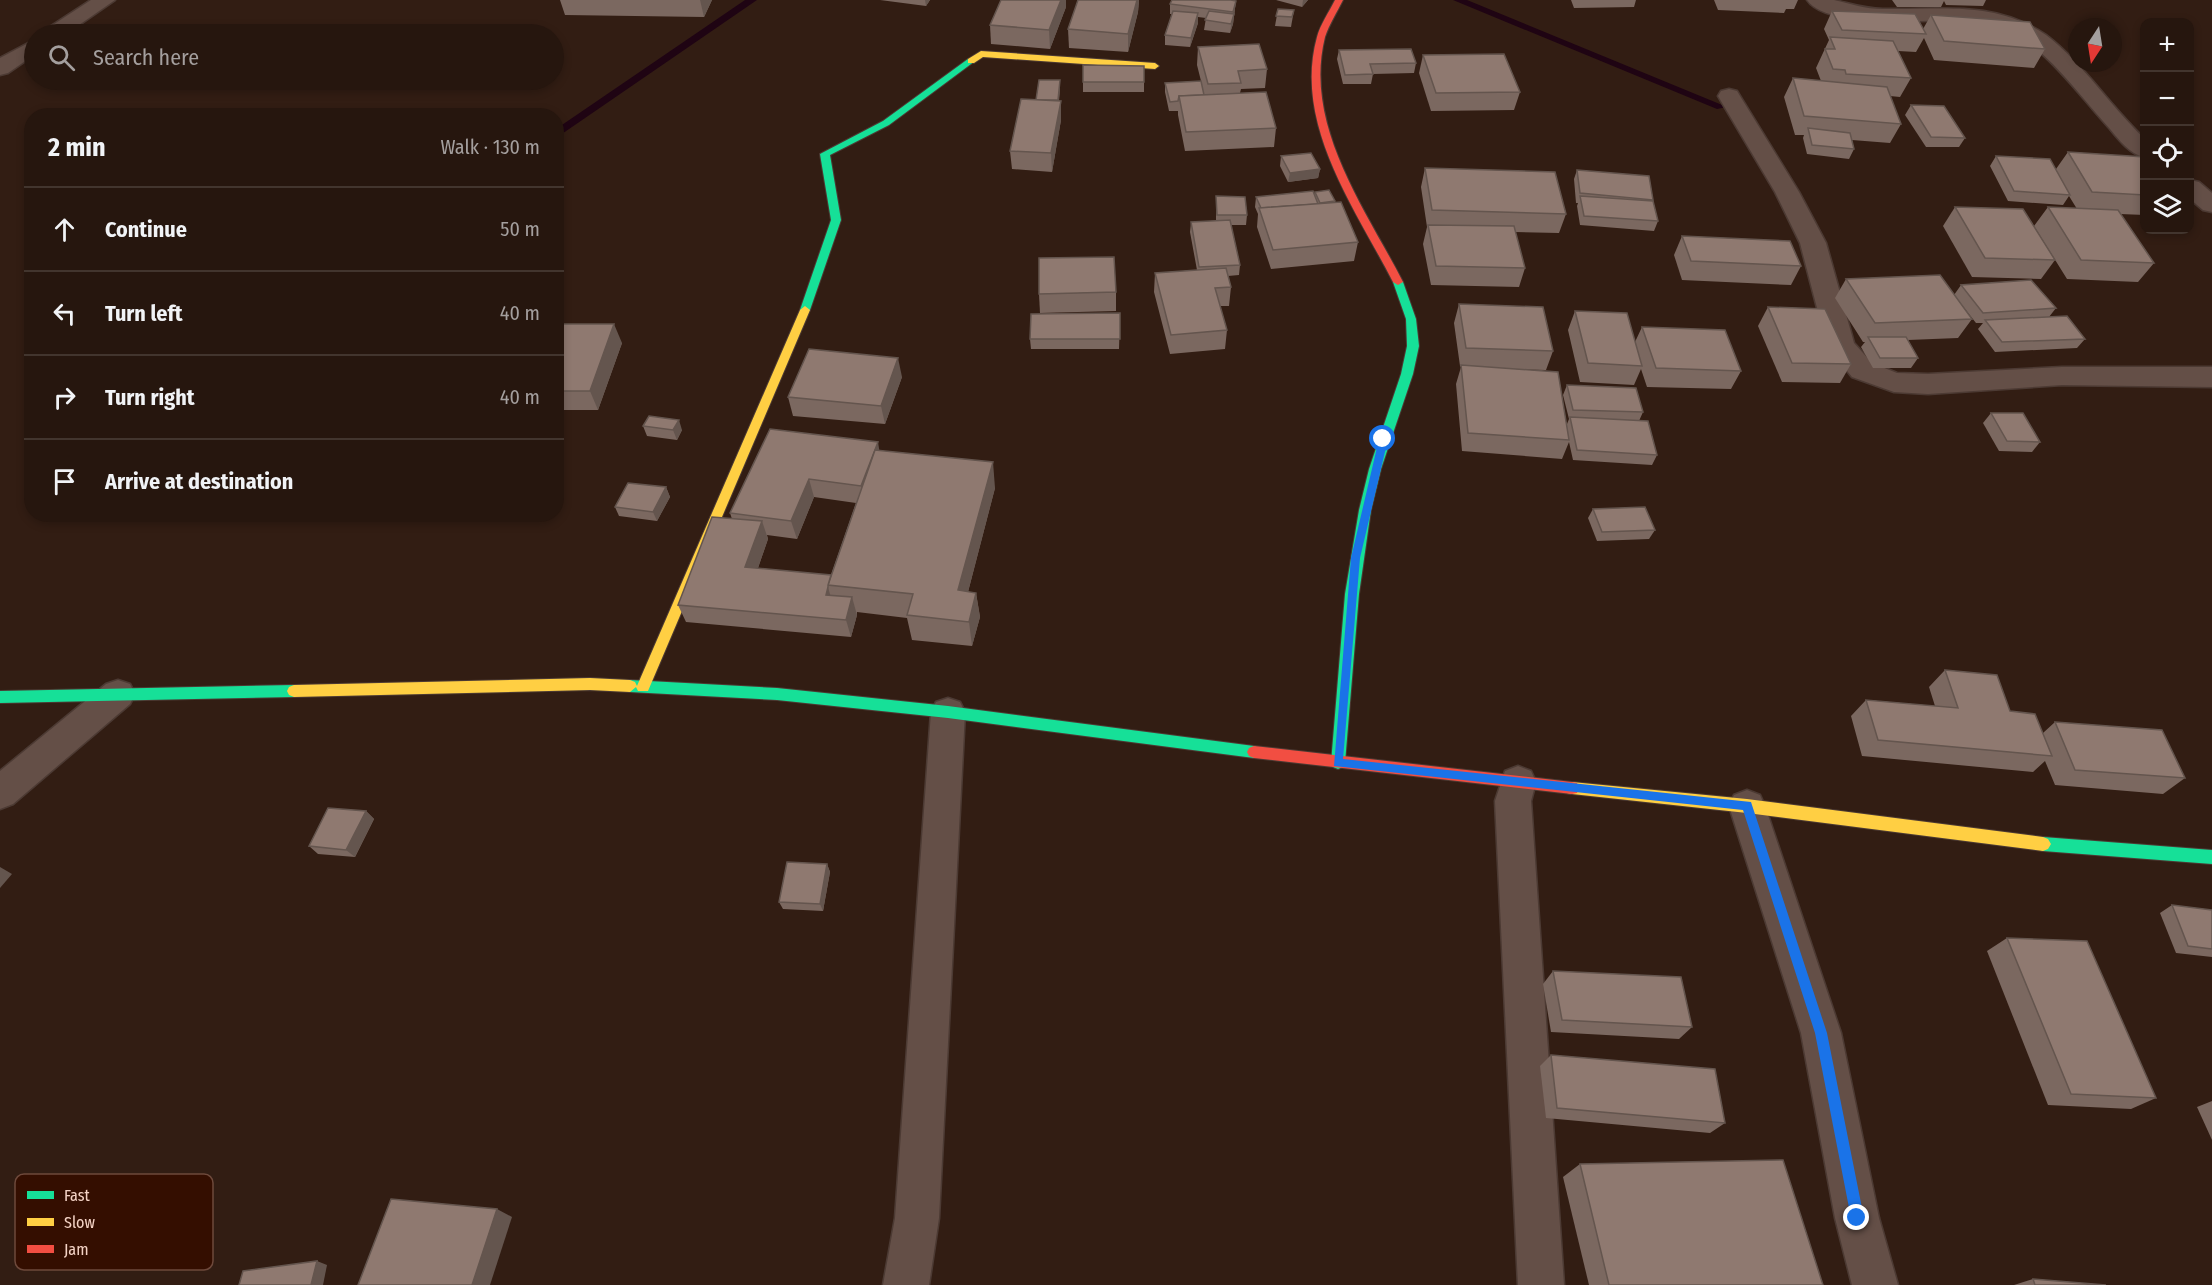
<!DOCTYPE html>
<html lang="en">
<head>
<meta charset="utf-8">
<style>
  body { margin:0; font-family:"Fira Sans Condensed",sans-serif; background:#32231c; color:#f1f3f6 }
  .controls { position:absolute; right:18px; top:18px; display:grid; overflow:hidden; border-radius:12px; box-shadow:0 3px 9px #0003 }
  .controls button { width:54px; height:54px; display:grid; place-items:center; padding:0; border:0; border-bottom:2px solid #42352e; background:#26160e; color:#f1f3f6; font:30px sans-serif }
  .compass { position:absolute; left:2068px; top:18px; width:54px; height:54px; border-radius:50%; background:#26160e; box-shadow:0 3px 9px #0003; rotate:192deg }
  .stop { position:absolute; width:18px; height:18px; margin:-14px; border:4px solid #1a73e8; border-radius:50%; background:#fff }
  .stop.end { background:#1a73e8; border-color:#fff; box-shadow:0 2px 6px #0008 }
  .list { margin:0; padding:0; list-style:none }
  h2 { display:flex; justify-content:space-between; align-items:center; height:78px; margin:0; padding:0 24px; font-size:26px }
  h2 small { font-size:20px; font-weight:400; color:#a49f9e }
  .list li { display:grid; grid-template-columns:39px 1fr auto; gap:18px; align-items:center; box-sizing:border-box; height:84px; padding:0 24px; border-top:2px solid #42352e }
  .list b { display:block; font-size:22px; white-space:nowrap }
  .list em { font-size:20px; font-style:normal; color:#a49f9e }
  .icon { flex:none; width:33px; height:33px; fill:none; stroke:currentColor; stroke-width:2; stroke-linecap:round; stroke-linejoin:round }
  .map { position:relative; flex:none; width:2212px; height:1285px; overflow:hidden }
  .search { position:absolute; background:#26160e; box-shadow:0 3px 9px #0003; left:24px; top:24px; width:540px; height:66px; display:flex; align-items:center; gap:15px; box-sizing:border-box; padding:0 21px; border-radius:33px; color:#a49f9e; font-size:22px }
  .panel { position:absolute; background:#26160e; box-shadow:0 3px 9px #0003; left:24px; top:108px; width:540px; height:414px; border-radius:24px }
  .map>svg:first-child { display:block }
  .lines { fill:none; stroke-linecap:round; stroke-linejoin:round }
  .stream { fill:#1f0413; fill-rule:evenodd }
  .street-casing { stroke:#4c3a33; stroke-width:3 }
  .fast-casing { stroke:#4c3a33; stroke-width:2 }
  .slow-casing { stroke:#4c3a33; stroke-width:2 }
  .jam-casing { stroke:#4c3a33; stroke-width:2 }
  .street { fill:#644f47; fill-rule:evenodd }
  .fast { fill:#16e098; fill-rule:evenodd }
  .slow { fill:#ffcf43; fill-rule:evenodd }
  .jam { fill:#f24e42; fill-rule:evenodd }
  .wall { fill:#7b6860; fill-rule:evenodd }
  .shaded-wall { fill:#64554e }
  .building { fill:#8f7970; stroke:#64554e; stroke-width:1.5 }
  .route { fill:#1a73e8 }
  .key { fill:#340e00; stroke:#6e493b; stroke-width:1.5 }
  .key-label { font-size:16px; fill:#f4d3c5 }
</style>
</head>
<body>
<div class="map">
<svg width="2212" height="1285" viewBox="0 0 2212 1285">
  <rect width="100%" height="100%" fill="#321d13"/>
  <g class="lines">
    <g class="stream">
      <polygon points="745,0 757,0 556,138 556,129"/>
      <polygon points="1453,0 1467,0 1727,107 1717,109"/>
    </g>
    <defs>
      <g id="street">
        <polygon points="91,0 115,0 66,34 42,34 45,30"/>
        <path d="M1807,0C1815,0 1826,0 1834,0C1851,4 1865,9 1883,9C1944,10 1994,0 2046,35C2084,64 2110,106 2144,138V157C2130,154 2119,140 2110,129C2071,87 2038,32 1978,20C1941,18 1829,32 1807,0Z"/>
        <polygon points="34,40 34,55 8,73 0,75 0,58"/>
        <polygon points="1729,89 1737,91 1740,96 1799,192 1826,243 1854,343 1872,363 1897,373 1928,374 2062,367 2212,367 2212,387 2062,385 1928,394 1894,392 1852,377 1827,346 1800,243 1775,192 1718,96 1721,91"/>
        <polygon points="2190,180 2199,182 2212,193 2212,212 2203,210 2190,199"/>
        <polygon points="118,680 130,684 135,694 130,704 13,804 0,809 0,771 106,684"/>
        <polygon points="948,698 960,702 965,712 939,1218 929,1285 883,1285 895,1218 931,712 936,702"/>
        <polygon points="1518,766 1531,771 1536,782 1531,801 1564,1285 1518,1285 1495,801 1505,771"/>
        <polygon points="1747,790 1760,795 1765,806 1841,1033 1879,1218 1898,1285 1852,1285 1835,1218 1801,1033 1729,806 1734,795"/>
      </g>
      <g id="fast">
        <polygon points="968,59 975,61 889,125 830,155 841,220 810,310 805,314 801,312 800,310 831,220 820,154 883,121"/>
        <polygon points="1398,279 1403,282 1416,319 1419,346 1413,374 1381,469 1371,510 1359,594 1345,763 1343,767 1338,769 1333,767 1331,763 1345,594 1359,510 1369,469 1401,374 1407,346 1406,319 1393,282"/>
        <polygon points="630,680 777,688 948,706 1254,746 1259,748 1261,752 1259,756 1254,758 948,718 777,700 630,692 625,690 623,686 625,682"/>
        <polygon points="294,685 299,687 301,691 299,695 294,697 0,703 0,691"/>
        <polygon points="2043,837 2212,850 2212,864 2043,851 2038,849 2035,844 2038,839"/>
      </g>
      <g id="slow">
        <polygon points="981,51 1155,63 1159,66 1155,69 983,57 974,63 968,63 968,59"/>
        <polygon points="805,306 810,310 648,691 638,691 636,687 630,692 590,690 294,697 289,695 287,691 289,687 294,685 590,678 630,680 635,682 637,686 800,310"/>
        <polygon points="1572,782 1747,799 2043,837 2048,839 2051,844 2048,849 2043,851 1747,813 1572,794 1567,793 1565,788 1567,783"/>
      </g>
      <g id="jam">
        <path d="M1335,0H1343C1337,12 1329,25 1325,37C1303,125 1365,208 1403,282L1398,285L1393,282C1355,208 1293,124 1317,37C1320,25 1329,12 1335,0Z"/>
        <polygon points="1254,746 1572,782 1577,783 1579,788 1577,793 1572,794 1254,758 1249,756 1247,752 1249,748"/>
      </g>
    </defs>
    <use href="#street" class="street-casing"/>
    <use href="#fast" class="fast-casing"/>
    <use href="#slow" class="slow-casing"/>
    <use href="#jam" class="jam-casing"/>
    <use href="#street" class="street"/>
    <use href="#fast" class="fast"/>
    <use href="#slow" class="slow"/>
    <use href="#jam" class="jam"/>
  </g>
  <g class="wall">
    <polygon points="560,0 712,0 704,17 565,15"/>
    <polygon points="880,0 930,0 926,6"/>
    <polygon points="1078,0 1139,0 1138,12 1128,52 1069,48 1068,29"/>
    <polygon points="1276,0 1308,0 1302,7"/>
    <polygon points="1571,0 1636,0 1634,7 1574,8"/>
    <polygon points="1714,0 1798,0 1794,9 1786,9 1784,13 1718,10"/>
    <polygon points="1892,0 1986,0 1983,6 1946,5 1944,1 1941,7 1897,7"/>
    <polygon points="1236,1 1233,24 1230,33 1204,30 1206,18 1198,17 1198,23 1190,47 1165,45 1165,35 1172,14 1170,14 1170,4"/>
    <polygon points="1066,7 1050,49 991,44 990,25"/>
    <polygon points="1278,9 1294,10 1291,27 1275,26"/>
    <polygon points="1832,11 1923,29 1931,15 2045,49 2034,68 1934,60 1924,38 1916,52 1898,51 1911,78 1900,97 1890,96 1901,124 1890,143 1852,140 1854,149 1849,159 1807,154 1803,138 1804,135 1795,135 1784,97 1793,78 1821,81 1816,68 1829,40 1824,29"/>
    <polygon points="1198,47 1267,69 1265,88 1241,89 1240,93 1276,128 1274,147 1185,151 1178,115 1178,111 1169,111 1165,92 1165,83 1201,81 1197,65"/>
    <polygon points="1339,50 1416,63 1414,73 1373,74 1371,84 1343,84 1337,59"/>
    <polygon points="1423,55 1520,92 1514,110 1431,111 1419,73"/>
    <polygon points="1083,65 1144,82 1144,92 1083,92"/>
    <polygon points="1060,80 1059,101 1061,101 1061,120 1052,172 1012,169 1010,151 1036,100"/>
    <polygon points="1911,105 1965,138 1959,147 1926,147 1905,115"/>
    <polygon points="2068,152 2145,157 2145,215 2120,214 2154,263 2138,282 2067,279 2034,226 2048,207 2077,209 2069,196 2063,205 2008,201 1990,166 1996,156 2056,169"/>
    <polygon points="1281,156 1320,169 1318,178 1288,182 1280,166"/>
    <polygon points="1425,168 1566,214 1559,233 1515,232 1525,268 1519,287 1431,285 1423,244 1427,227 1421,187"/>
    <polygon points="1577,170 1653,200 1653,201 1658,221 1654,231 1580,225 1577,206 1578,203 1576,203 1574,179"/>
    <polygon points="1315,192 1335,201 1335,202 1358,242 1354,261 1271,269 1257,227 1258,214 1255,207 1256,197 1314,194"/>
    <polygon points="1216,196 1247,215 1246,225 1231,225 1240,265 1239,275 1228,276 1231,287 1229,306 1220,306 1227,330 1225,349 1170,354 1154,292 1155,273 1197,270 1190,232 1191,222 1216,221"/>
    <polygon points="1955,207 2055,260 2041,279 1972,277 1943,226"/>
    <polygon points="1682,236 1801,266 1791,285 1682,280 1674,255"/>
    <polygon points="1846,279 1972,319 1958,338 1908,340 1918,358 1911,368 1873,368 1861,347 1865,342 1863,342 1835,298"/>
    <polygon points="1961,285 2056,308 2049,317 2085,339 2077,348 1995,352 1978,329 1983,323 1976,323 1954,295"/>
    <polygon points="1116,292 1116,311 1040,313 1039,294"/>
    <polygon points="1459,304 1553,351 1546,370 1510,369 1567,424 1569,419 1563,395 1567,385 1643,412 1639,421 1657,455 1652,465 1573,460 1569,442 1562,459 1462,451 1456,384 1461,367 1460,366 1454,323"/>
    <polygon points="1768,307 1851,364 1840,383 1782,382 1758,326"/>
    <polygon points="1575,311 1635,342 1642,327 1741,371 1731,389 1647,387 1641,369 1634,385 1580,382 1568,330"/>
    <polygon points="1120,313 1119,349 1031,349 1030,339"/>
    <polygon points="556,324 622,343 598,410 556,410"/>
    <polygon points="902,377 885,424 793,416 788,397"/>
    <polygon points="1991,413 2040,442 2032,452 1999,451 1983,423"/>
    <polygon points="643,426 682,430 677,440 647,436"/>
    <path d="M770,429L879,451L995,488L968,592L976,593L980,617L972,646L912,640L907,618L857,612V615L851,637L686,622L678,605L732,519L730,513ZM814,497L856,503L831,575L758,568L768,539L767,535L797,539Z"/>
    <polygon points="666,487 670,497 657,521 619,516 615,507"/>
    <polygon points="1593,509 1655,530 1649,539 1597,541 1588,518"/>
    <polygon points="1945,670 2010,711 2043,733 2055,722 2185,778 2163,794 2055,785 2045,761 2033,772 1862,756 1851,716 1866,700 1935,706 1929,687"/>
    <polygon points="366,811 374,819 355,857 318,854 309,846"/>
    <polygon points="827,864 830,872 823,911 783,909 779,902"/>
    <polygon points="2172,905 2212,910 2212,957 2176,953 2160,913"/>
    <polygon points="2007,938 2156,1098 2131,1109 2048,1105 1987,951"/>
    <polygon points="1553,971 1692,1027 1679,1039 1551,1032 1543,984"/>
    <polygon points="1551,1055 1725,1123 1710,1133 1546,1118 1540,1066"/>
    <polygon points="2212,1101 2212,1140 2197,1107"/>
    <polygon points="1580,1164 1823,1285 1589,1285 1563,1177"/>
    <polygon points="2033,1279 2106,1285 2014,1285"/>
  </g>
  <g class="shaded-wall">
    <polygon points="700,0 712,0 704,17"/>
    <polygon points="925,0 930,0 926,6"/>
    <polygon points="1061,0 1066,0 1066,7 1050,49 1049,30"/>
    <polygon points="1137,0 1139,0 1138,12 1128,52 1128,34"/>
    <polygon points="1303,0 1308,0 1302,7"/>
    <polygon points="1236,1 1233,24 1230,33 1233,12"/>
    <polygon points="1198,13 1198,23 1190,47 1191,38"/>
    <polygon points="1060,80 1060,90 1058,110 1058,100"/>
    <polygon points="1061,101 1061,120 1052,172 1051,153"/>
    <polygon points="1320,169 1318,178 1288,182 1290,173"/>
    <polygon points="614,324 622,343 598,410 590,391"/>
    <polygon points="898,358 902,377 885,424 881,406"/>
    <polygon points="679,420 682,430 677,440 673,430"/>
    <polygon points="878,442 881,461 865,504 861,486"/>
    <polygon points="993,462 995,488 962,615 958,590"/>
    <polygon points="809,479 814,497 797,539 791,521"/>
    <polygon points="666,487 670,497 657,521 653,512"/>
    <polygon points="762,521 768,539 752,585 745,567"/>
    <polygon points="828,587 833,605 826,595"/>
    <polygon points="976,593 980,617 972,646 969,622"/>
    <polygon points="852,597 857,615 851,637 846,620"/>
    <polygon points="366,811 374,819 355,857 346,850"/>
    <polygon points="827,864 830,872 823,911 820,904"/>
    <polygon points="0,867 12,874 0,888"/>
    <polygon points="497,1209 512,1217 490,1285 472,1285"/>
    <polygon points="317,1261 327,1265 323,1285 311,1285"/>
  </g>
  <g class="building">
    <polygon points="1001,0 1061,0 1049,30 990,25"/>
    <polygon points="1078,0 1137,0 1128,34 1068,29"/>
    <polygon points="1172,0 1231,0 1236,1 1233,12 1170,4"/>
    <polygon points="1278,9 1294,10 1292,17 1276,16"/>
    <polygon points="1173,11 1198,13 1191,38 1165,35"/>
    <polygon points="1209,11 1234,14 1231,24 1205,20"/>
    <polygon points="1832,11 1915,14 1926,34 1842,30"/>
    <polygon points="1931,15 2030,22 2045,49 1944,41"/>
    <polygon points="1830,37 1893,41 1911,78 1846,74 1845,70 1833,69 1825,49 1835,49"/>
    <polygon points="1259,44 1267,69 1238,71 1241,83 1208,84 1198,47"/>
    <polygon points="1411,49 1416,63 1370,64 1373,74 1345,75 1339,50"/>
    <polygon points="1504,54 1520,92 1436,93 1423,55"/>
    <polygon points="1083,65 1144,66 1144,82 1083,82"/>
    <polygon points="1793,78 1887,87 1901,124 1804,116"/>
    <polygon points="1039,80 1060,80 1058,100 1036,100"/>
    <polygon points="1201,81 1204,95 1179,96 1178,101 1170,102 1165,83"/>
    <polygon points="1266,92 1276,128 1186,132 1179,96"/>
    <polygon points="1021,99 1061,101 1051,153 1010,151"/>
    <polygon points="1911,105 1944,106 1965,138 1931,137"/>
    <polygon points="1808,128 1850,133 1854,149 1812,145"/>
    <polygon points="2068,152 2145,157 2145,195 2092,192"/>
    <polygon points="1311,153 1320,169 1290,173 1281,156"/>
    <polygon points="1996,156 2050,159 2070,195 2014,191"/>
    <polygon points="1425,168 1555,172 1566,214 1432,210"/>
    <polygon points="1577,170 1649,176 1653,200 1580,193"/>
    <polygon points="1329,190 1335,201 1320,203 1315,192"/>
    <polygon points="1313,191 1318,204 1261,208 1256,197"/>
    <polygon points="1216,196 1245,197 1247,215 1217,215"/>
    <polygon points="1580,196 1653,201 1658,221 1584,216"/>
    <polygon points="1341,202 1358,242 1273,250 1259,208"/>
    <polygon points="1955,207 2023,209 2055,260 1985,258"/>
    <polygon points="2048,207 2118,210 2154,263 2081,260"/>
    <polygon points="1230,220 1240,265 1199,267 1191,222"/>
    <polygon points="1428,225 1514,226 1525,268 1436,266"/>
    <polygon points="1682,236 1790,241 1801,266 1691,261"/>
    <polygon points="1114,257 1116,292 1039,294 1039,258"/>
    <polygon points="1226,268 1231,287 1215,288 1227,330 1171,335 1155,273"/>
    <polygon points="1940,275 1972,319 1875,323 1846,279"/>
    <polygon points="2031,280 2056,308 1983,313 1961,285"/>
    <polygon points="1459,304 1543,307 1553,351 1466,348"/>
    <polygon points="1768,307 1825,309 1851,364 1792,363"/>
    <polygon points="1575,311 1627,313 1642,366 1588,363"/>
    <polygon points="1120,313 1120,339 1030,339 1031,314"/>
    <polygon points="2067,316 2085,339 2002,342 1985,320"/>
    <polygon points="556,324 614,324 590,391 556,391"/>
    <polygon points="1642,327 1725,330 1741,371 1656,368"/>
    <polygon points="1868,337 1906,337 1918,358 1880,358"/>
    <polygon points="809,349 898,358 881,406 788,397"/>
    <polygon points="1461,365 1558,372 1569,440 1468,433"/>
    <polygon points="1567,385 1636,388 1643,412 1573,410"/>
    <polygon points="1991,413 2023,413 2040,442 2007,441"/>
    <polygon points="649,416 679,420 673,430 643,426"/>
    <polygon points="1570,417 1648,421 1657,455 1577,450"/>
    <polygon points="770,429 878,442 861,486 809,479 791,521 730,513"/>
    <polygon points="875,450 993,462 958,590 976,593 969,622 907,615 913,594 828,585"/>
    <polygon points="628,483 666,487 653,512 615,507"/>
    <polygon points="1645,507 1655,530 1602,532 1593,509"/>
    <polygon points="712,517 762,521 745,567 831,575 828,585 828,587 826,595 852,597 846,620 678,605"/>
    <polygon points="1945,670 1997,675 2010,711 2035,714 2052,756 1878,740 1866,700 1958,708"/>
    <polygon points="2055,722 2162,730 2185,778 2075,770"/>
    <polygon points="328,808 366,811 346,850 309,846"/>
    <polygon points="787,862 827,864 820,904 779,902"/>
    <polygon points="2172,905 2212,910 2212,949 2188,946"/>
    <polygon points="2007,938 2087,941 2156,1098 2071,1094"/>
    <polygon points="1553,971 1681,977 1692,1027 1562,1020"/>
    <polygon points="1551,1055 1715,1069 1725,1123 1557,1108"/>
    <polygon points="1783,1160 1823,1285 1609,1285 1580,1164"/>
    <polygon points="391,1199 497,1209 472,1285 358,1285"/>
    <polygon points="317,1261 311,1285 239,1285 243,1271"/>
    <polygon points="2033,1279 2106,1285 2035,1285"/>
  </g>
  <polygon class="route" points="1383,436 1388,439 1360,558 1343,759 1751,802 1827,1033 1864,1218 1862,1222 1857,1224 1851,1218 1815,1033 1743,810 1334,766 1351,558 1379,439"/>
  <rect x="15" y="1174" width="198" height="96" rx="9" class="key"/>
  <rect x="27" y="1191" width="27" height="8" fill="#16e098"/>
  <rect x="27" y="1218" width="27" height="8" fill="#ffcf43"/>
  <rect x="27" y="1245" width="27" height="8" fill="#f24e42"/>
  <g class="key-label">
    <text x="64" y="1201">Fast</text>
    <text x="64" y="1228">Slow</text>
    <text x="64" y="1255">Jam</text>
  </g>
</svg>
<div class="controls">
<button>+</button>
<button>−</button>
<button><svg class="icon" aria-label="locate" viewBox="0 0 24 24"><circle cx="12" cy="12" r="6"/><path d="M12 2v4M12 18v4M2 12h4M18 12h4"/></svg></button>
<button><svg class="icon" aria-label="layers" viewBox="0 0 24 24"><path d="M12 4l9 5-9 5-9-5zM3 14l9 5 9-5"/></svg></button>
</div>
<svg class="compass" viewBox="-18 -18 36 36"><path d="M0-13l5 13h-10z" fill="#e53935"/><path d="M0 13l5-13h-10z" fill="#a49f9e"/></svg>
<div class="stop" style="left:1383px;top:439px"></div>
<div class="stop end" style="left:1857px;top:1218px"></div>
<div class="search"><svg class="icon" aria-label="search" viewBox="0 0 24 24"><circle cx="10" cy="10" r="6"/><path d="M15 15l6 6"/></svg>Search here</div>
<section class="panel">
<h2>2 min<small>Walk · 130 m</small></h2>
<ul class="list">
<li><svg class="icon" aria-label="ahead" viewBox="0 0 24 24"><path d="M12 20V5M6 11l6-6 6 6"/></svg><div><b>Continue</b></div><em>50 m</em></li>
<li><svg class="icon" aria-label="left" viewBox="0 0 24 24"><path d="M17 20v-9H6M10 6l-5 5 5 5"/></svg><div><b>Turn left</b></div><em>40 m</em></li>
<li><svg class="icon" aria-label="right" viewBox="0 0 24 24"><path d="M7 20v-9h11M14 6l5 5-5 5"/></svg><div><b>Turn right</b></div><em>40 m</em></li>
<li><svg class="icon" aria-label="arrive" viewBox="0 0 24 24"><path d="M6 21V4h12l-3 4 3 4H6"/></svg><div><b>Arrive at destination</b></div></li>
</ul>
</section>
</div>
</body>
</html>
